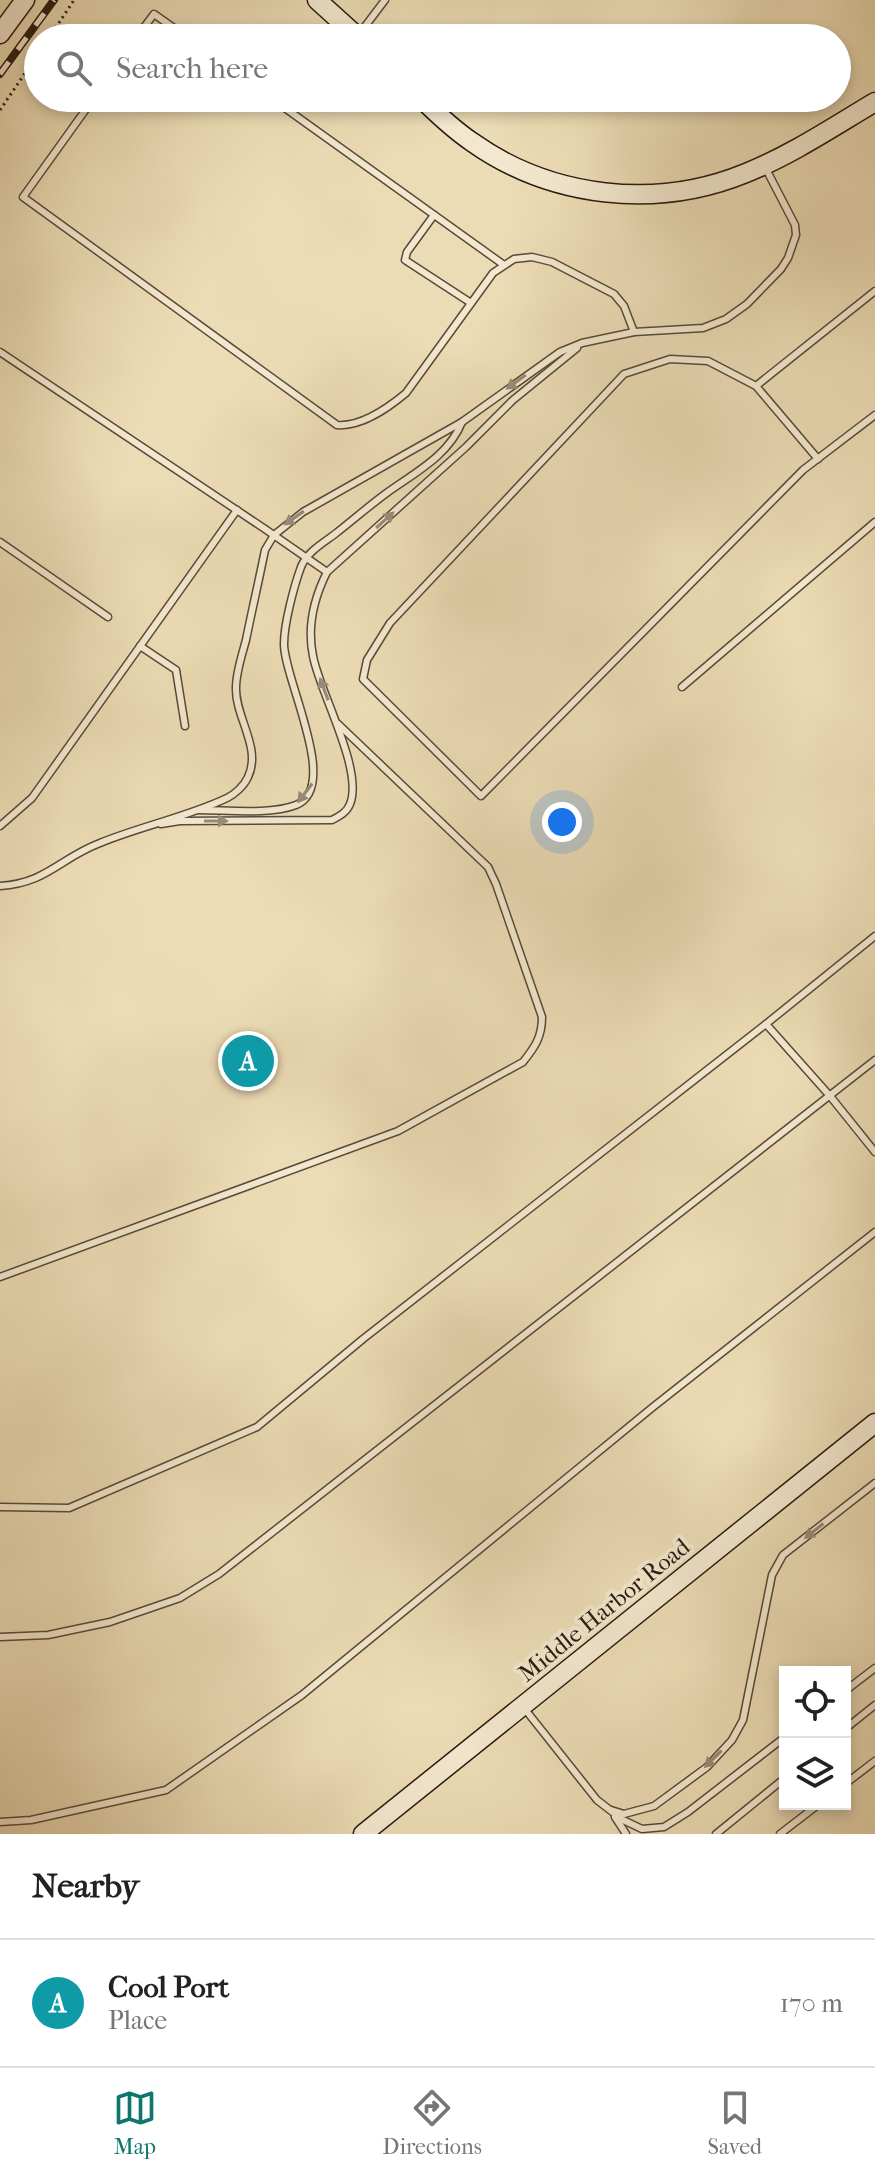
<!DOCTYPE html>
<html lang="en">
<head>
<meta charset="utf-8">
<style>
  body { margin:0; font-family:"IM FELL French Canon",serif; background:#f2f2f2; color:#222 }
  .controls { position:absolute; right:24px; bottom:24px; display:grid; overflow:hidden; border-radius:0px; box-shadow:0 4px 12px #0003 }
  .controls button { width:72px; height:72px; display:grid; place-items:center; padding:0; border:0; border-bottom:2px solid #e0e0e0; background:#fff; color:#222; font:40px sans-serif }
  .you { position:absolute; left:562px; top:822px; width:28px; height:28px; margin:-20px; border:6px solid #fff; border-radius:50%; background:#1a73e8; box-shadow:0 0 0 12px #1a73e833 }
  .badge { display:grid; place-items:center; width:52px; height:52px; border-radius:50%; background:#0f766e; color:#fff; font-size:26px; font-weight:700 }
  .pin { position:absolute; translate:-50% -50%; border:4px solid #fff; box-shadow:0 2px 8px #0006 }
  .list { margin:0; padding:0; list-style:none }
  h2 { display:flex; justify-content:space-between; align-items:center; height:104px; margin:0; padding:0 32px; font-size:34px }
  h2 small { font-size:26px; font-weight:400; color:#767676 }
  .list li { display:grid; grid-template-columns:52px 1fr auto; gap:24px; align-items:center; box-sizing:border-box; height:128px; padding:0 32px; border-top:2px solid #e0e0e0 }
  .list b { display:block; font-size:30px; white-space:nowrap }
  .list p { margin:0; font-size:26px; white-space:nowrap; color:#767676 }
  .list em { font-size:26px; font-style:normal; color:#767676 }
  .icon { flex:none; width:44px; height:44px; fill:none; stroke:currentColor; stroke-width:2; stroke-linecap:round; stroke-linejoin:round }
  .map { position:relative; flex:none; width:875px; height:1834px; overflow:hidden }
  .search { position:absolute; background:#fff; box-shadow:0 4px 12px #0003; left:24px; right:24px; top:24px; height:88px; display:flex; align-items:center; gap:20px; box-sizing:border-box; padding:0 28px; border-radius:44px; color:#767676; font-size:30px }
  .sheet { height:232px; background:#fff }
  nav { display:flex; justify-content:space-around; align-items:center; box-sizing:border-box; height:112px; border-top:2px solid #e0e0e0; background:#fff; font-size:22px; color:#767676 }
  nav a { display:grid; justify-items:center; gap:4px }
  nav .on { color:#0f766e }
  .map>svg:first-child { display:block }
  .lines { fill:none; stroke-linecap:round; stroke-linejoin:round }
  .lane-casing { stroke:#584a38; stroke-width:9 }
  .secondary-casing { stroke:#271a0f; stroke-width:21 }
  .path { stroke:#271a0f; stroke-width:3; stroke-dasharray:2 4; stroke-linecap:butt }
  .lane { stroke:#f3e8cf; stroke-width:6 }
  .secondary { stroke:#f3e8cf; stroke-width:18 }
  .rail-casing { stroke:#271a0f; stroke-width:8 }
  .rail { stroke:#f3e8cf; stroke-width:5; stroke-dasharray:15; stroke-linecap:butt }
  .oneway { fill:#978b79 }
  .labels { text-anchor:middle; stroke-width:8; stroke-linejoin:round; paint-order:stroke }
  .street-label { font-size:24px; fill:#271a0f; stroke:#f3e8cf }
</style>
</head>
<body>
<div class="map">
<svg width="875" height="1834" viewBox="0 0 875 1834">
  <rect width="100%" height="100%" fill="#ecdcb5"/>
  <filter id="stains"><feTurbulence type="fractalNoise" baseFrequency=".0025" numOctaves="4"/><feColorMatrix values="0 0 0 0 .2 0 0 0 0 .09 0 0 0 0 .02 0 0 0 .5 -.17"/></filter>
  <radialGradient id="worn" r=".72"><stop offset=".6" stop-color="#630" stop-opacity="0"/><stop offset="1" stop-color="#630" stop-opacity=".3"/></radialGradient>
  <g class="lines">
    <defs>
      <g id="lane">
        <polyline points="360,33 385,0"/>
        <polyline points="136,38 154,14 188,38"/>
        <path d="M94,98L23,197L337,425C362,427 388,408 406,393L493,273L514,259L532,257L552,262L614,294L624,306L634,332"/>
        <polyline points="271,98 504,265"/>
        <polyline points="434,215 407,252 405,260 471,303"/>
        <polyline points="0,352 265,529 327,572"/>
        <polyline points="756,386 708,361 670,359 624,374 390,623 367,660 363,679 481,796 803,470 875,415"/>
        <polyline points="818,459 756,386 875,291"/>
        <polyline points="0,542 108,617"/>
        <polyline points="140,646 176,670 185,726"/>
        <polyline points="682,687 875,522"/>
        <path d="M199,810C227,810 270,815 296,805C341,787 284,680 284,644C284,624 294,586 301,567C307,552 323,543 335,534C353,520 370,505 388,492C416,472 449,455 462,422"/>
        <path d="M161,824L180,821L332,820C340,816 347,812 350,804C364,770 319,691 313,656C307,627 314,598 327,572L466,447L513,400L577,348"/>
        <polyline points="0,826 32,798 237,510"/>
        <path d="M0,886C47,883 60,858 100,843C141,826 187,817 227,798C235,794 244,786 248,777C262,748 235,717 236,688C236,672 242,655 246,640C252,610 259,580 265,550L274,535L303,512L462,422L560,352L582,343L634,332L703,328L726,319L747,304L781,269L788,258L796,235L795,225L765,167"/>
        <polyline points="766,1024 830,1096 875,1152"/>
        <path d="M0,1277L398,1131L523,1062C535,1047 542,1037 542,1017L496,884L488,867L338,724"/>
        <polyline points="0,1507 69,1508 257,1427 363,1339 766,1024 875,936"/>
        <polyline points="0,1637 48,1635 110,1622 180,1598 219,1574 875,1060"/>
        <polyline points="845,1691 875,1668"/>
        <polyline points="524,1708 597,1800 623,1820 642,1829 664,1827 688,1812 785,1737"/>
        <polyline points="845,1729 875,1705"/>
        <polyline points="845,1784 875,1761"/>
        <polyline points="611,1810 624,1814 654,1806 707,1767 732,1740 743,1720 772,1575 783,1555 875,1483"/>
        <polyline points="615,1817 626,1834"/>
        <polyline points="0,1822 31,1820 166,1790 302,1695 653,1407 875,1232"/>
        <polyline points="716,1834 785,1778"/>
        <polyline points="780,1834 819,1804"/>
      </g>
      <g id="secondary">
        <polyline points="317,0 359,38"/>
        <polyline points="0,34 25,0"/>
        <path d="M421,98C437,114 453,129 472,142C551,198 656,210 746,173C791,155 833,127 875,102"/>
        <polyline points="363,1834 875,1423"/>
      </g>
    </defs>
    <use href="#lane" class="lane-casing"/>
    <use href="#secondary" class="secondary-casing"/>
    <g class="path">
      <polyline points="49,38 74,0"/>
      <polyline points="0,110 38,54"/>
    </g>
    <use href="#lane" class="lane"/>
    <use href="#secondary" class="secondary"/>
    <defs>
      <polyline id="rail" points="0,74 54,0"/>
    </defs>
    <use href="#rail" class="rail-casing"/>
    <use href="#rail" class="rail"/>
  </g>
  <defs><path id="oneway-solid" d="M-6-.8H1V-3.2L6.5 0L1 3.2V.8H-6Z" transform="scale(2)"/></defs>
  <g class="oneway">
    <use href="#oneway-solid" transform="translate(516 382) rotate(144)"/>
    <use href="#oneway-solid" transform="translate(294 518) rotate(145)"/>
    <use href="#oneway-solid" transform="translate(385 520) rotate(-42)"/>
    <use href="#oneway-solid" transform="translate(324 689) rotate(-110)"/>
    <use href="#oneway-solid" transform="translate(305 793) rotate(127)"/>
    <use href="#oneway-solid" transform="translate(216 821)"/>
    <use href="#oneway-solid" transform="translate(814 1531) rotate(142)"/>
    <use href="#oneway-solid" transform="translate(713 1759) rotate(135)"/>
  </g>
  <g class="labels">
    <g class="street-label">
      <text transform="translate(604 1610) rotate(-39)" y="8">Middle Harbor Road</text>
    </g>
  </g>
  <rect width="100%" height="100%" filter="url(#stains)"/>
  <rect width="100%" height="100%" fill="url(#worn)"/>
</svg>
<div class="controls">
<button><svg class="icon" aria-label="locate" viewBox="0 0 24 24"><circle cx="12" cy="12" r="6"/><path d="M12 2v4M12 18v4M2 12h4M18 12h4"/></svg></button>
<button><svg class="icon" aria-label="layers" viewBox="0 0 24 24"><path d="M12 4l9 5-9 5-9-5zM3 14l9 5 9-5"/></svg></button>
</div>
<div class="you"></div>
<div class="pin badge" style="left:248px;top:1061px;background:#0f9aa8">A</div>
<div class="search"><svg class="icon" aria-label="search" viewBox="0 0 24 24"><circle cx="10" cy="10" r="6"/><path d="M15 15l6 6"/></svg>Search here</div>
</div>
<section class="sheet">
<h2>Nearby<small></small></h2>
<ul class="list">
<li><span class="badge" style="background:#0f9aa8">A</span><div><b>Cool Port</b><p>Place</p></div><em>170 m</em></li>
</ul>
</section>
<nav>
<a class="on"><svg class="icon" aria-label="map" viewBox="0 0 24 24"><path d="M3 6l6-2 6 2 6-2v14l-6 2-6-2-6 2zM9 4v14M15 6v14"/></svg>Map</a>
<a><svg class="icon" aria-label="directions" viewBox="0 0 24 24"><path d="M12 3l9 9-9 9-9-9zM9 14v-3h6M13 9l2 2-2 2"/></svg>Directions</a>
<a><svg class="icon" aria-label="saved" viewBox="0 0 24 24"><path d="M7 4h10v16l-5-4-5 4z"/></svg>Saved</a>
</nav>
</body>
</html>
